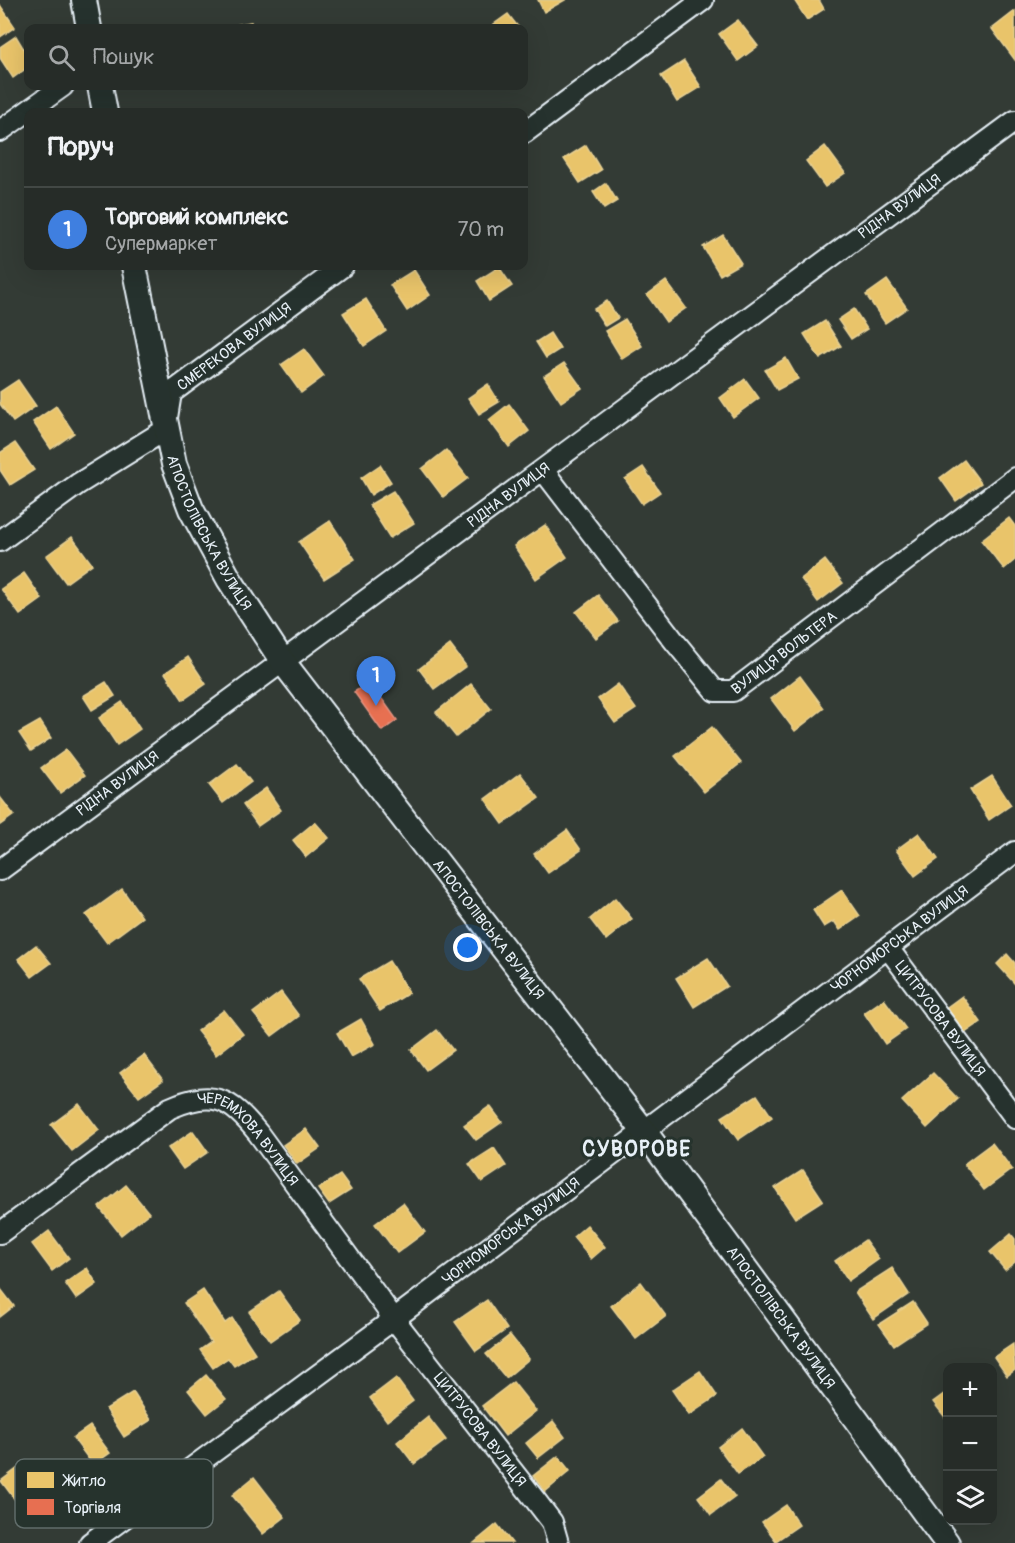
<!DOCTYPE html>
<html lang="uk">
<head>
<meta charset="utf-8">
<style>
  body { margin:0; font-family:Pangolin,sans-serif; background:#2e3430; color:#f1f3f6 }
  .controls { position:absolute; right:18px; bottom:18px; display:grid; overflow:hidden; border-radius:12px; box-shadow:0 6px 24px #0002 }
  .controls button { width:54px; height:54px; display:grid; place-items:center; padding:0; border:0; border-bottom:2px solid #424845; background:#262c28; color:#f1f3f6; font:30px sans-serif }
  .you { position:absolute; left:468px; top:948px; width:21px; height:21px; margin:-15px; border:4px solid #fff; border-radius:50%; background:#1a73e8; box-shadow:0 0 0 9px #1a73e833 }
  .badge { display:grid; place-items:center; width:39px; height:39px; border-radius:50%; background:#e69b98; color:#fff; font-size:20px; font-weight:700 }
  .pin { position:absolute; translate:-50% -50px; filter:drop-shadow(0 2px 3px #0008) }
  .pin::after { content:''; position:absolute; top:32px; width:21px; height:18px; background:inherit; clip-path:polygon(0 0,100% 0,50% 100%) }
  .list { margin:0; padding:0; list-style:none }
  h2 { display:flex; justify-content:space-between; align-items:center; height:78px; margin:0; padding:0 24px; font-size:26px }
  h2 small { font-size:20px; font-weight:400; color:#a4a7a8 }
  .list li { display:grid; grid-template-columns:39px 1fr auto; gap:18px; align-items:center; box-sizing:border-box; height:84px; padding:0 24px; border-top:2px solid #424845 }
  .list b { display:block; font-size:22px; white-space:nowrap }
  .list p { margin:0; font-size:20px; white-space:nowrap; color:#a4a7a8 }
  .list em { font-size:20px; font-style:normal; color:#a4a7a8 }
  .icon { flex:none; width:33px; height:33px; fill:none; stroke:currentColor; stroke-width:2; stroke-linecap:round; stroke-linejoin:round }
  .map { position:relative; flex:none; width:1015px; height:1543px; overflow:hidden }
  .search { position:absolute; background:#262c28; box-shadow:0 6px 24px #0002; left:24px; top:24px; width:504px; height:66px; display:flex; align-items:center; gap:15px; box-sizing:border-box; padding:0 21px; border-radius:12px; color:#a4a7a8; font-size:22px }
  .panel { position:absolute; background:#262c28; box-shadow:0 6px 24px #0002; left:24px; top:108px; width:504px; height:162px; border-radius:12px }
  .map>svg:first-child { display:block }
  .homes { fill:#e9c46a; stroke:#e9d295; stroke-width:1.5 }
  .shops { fill:#e76f51; stroke:#e79683; stroke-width:1.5 }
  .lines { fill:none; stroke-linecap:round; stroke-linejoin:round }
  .minor-casing { stroke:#e8f1f8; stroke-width:24 }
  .tertiary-casing { stroke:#e8f1f8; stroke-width:28 }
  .minor { stroke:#26332d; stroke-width:20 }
  .tertiary { stroke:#26332d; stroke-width:24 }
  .labels { text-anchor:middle; stroke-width:6; stroke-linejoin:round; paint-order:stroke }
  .street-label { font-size:15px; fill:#e8f1f8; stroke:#26332d }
  .district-label { font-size:21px; font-weight:bold; letter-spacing:1.5px; fill:#e8f1f8; stroke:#26332d }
  .key { fill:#26332d; stroke:#606c6a; stroke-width:1.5 }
  .key-label { font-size:16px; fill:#e8f1f8 }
</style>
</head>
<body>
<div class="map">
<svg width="1015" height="1543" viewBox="0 0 1015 1543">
  <rect width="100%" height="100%" fill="#333b35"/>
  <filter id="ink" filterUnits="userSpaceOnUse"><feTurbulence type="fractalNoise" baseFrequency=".0167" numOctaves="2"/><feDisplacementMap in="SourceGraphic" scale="12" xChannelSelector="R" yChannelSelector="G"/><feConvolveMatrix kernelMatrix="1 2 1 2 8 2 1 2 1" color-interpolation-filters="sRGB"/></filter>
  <g filter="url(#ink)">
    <g class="homes">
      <polygon points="538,0 565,0 544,12"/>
      <polygon points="794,0 819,0 824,9 807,20"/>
      <polygon points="0,5 15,27 0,37"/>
      <polygon points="1015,11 1015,60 992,29"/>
      <polygon points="508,14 519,28 492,28 490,27"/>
      <polygon points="738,20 758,46 738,61 719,34"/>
      <polygon points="251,22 252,28 220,28"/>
      <polygon points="16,36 28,56 28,67 13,78 0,58 0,47"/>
      <polygon points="684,61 701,87 677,102 661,76"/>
      <polygon points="586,145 601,170 580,183 564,159"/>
      <polygon points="825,146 845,173 825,187 806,161"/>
      <polygon points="606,183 617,201 604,209 593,192"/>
      <polygon points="723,235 741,263 720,275 703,247"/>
      <polygon points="499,267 512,286 489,301 477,281"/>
      <polygon points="414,270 430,295 407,311 390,285"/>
      <polygon points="887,280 907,308 885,323 866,295"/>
      <polygon points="666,281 686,308 666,322 647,295"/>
      <polygon points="366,299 386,331 364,346 343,313"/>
      <polygon points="607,301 618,318 605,326 594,309"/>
      <polygon points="854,309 867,329 851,339 838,320"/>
      <polygon points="625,319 642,346 622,359 605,331"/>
      <polygon points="825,321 841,346 820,359 804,334"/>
      <polygon points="550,333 560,349 546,358 536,342"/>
      <polygon points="304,349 324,376 301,393 281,365"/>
      <polygon points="786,358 798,379 777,390 765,370"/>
      <polygon points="564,363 582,388 561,402 544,376"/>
      <polygon points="745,379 759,398 733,417 720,398"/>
      <polygon points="18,380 36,406 13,422 0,404 0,392"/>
      <polygon points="488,384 499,402 479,414 468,398"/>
      <polygon points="509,404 529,431 509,447 489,420"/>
      <polygon points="56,406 74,433 51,449 33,422"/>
      <polygon points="15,443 34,470 10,485 0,470 0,453"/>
      <polygon points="446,450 468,478 443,497 422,469"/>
      <polygon points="964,460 981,483 956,501 940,478"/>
      <polygon points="380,465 391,482 371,495 361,478"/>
      <polygon points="643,467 660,492 642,504 625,479"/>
      <polygon points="393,491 414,523 390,538 369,505"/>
      <polygon points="1009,518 1015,526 1015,560 1004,569 981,540"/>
      <polygon points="330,521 355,559 324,579 299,542"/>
      <polygon points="545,525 567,557 536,579 514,546"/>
      <polygon points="72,537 92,564 66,583 46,556"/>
      <polygon points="825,560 843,583 818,602 801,579"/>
      <polygon points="24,573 42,599 20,615 1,589"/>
      <polygon points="598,595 618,621 596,638 576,612"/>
      <polygon points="450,645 466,666 434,689 419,669"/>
      <polygon points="188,657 206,684 183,700 165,673"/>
      <polygon points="800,676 824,708 795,731 771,699"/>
      <polygon points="106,682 115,696 92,710 83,696"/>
      <polygon points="471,684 491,709 456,737 436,712"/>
      <polygon points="618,684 636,709 615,723 598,699"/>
      <polygon points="122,702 140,729 117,745 99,718"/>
      <polygon points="40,721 51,738 31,751 19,733"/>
      <polygon points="712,727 741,763 704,792 675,756"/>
      <polygon points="66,750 85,775 60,793 41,768"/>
      <polygon points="237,764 251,782 223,803 209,785"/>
      <polygon points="520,773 539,798 503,824 485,799"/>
      <polygon points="992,776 1011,805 989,820 970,790"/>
      <polygon points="266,788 281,810 258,826 243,805"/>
      <polygon points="0,797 14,815 0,825"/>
      <polygon points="315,822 329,838 306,857 293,840"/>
      <polygon points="567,830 581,850 548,873 534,854"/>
      <polygon points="919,833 938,859 915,876 896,850"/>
      <polygon points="122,889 142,917 107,943 86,915"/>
      <polygon points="842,890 860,916 840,930 834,921 824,927 813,910"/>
      <polygon points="615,898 632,919 606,940 590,919"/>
      <polygon points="36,945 51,963 32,977 18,959"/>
      <polygon points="1007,954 1015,963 1015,984 997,964"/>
      <polygon points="708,958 727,986 694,1007 676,978"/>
      <polygon points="389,961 409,993 380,1011 359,979"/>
      <polygon points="281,992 299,1016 272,1036 253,1013"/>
      <polygon points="962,996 981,1022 962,1035 943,1010"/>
      <polygon points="884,999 906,1029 885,1044 864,1013"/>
      <polygon points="224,1010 243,1034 216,1055 197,1031"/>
      <polygon points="361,1019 375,1044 351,1057 337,1033"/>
      <polygon points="437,1030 453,1050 426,1070 411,1050"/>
      <polygon points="144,1055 163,1080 139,1097 120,1073"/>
      <polygon points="933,1073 958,1099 927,1128 902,1101"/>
      <polygon points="757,1095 772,1117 738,1140 722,1117"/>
      <polygon points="79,1104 99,1130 72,1151 51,1125"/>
      <polygon points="490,1106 502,1122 476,1140 464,1125"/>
      <polygon points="306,1129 320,1148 297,1164 283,1145"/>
      <polygon points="193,1131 208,1152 183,1169 168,1148"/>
      <polygon points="992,1143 1012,1169 984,1190 964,1164"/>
      <polygon points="494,1148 506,1166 482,1182 469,1164"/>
      <polygon points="803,1170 823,1200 795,1218 775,1188"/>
      <polygon points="340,1175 351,1190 329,1204 318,1189"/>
      <polygon points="126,1185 149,1213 121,1235 99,1207"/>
      <polygon points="403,1203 425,1232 397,1253 375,1224"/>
      <polygon points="587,1225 605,1247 591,1259 573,1237"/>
      <polygon points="49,1231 69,1258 52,1271 32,1244"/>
      <polygon points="1011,1234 1015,1239 1015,1262 1005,1270 990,1252"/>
      <polygon points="865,1240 879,1259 848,1281 835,1261"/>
      <polygon points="87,1268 97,1284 76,1299 65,1283"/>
      <polygon points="892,1268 909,1294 873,1319 855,1292"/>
      <polygon points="641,1282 666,1316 636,1339 611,1306"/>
      <polygon points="0,1288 14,1306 0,1317"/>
      <polygon points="203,1290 225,1323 232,1318 255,1353 234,1366 228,1358 213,1368 200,1350 211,1342 184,1303"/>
      <polygon points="279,1291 300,1320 270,1341 249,1312"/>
      <polygon points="487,1300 507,1329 476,1351 455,1322"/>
      <polygon points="913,1302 927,1323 894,1345 879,1324"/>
      <polygon points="510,1335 529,1359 506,1378 486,1354"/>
      <polygon points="1013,1344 1015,1370 1007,1376 994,1357"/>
      <polygon points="700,1371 717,1396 689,1415 672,1390"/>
      <polygon points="206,1375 226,1399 207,1414 188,1390"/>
      <polygon points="396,1378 413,1401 387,1421 370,1398"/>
      <polygon points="513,1382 536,1411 505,1436 482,1406"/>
      <polygon points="948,1391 948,1421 933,1402"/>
      <polygon points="133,1392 151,1420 124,1437 106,1409"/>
      <polygon points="428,1417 446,1440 414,1464 397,1442"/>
      <polygon points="553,1421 565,1437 538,1458 526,1443"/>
      <polygon points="90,1426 110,1453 93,1465 73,1438"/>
      <polygon points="742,1428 763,1457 738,1474 718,1447"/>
      <polygon points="558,1456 570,1471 545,1492 533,1476"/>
      <polygon points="18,1468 38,1495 21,1508 1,1481"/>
      <polygon points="254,1477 285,1517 263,1534 232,1495"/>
      <polygon points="721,1479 735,1497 711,1515 698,1497"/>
      <polygon points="786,1505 799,1525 776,1541 762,1522"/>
      <polygon points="497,1524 512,1543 474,1543"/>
    </g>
    <polygon class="shops" points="370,682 397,720 382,731 354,692"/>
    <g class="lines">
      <defs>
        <g id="minor">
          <polyline points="0,131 63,86"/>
          <polyline points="524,133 703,0"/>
          <path id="s1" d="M543,470L675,642L715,691H733L1015,478"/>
          <path id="s2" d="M0,541L78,484L165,430L171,393L343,266"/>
          <path id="s3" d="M0,870L1015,121"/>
          <path id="s4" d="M888,948L1015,1118"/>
          <path id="s5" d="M0,1233L170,1108C213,1089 230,1098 258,1133L394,1319L536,1501L552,1522L558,1543"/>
          <path id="s6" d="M90,1543L394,1319L1015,852"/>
        </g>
        <g id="tertiary">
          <polyline points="84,0 89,28"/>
          <polyline points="100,86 105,112"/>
          <path id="s7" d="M134,266L174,464L191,509L229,579L283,662L644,1131L947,1543"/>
        </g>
      </defs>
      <use href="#minor" class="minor-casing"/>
      <use href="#tertiary" class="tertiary-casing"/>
      <use href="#minor" class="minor"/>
      <use href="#tertiary" class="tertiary"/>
    </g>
  </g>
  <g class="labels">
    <g class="street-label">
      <text dy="5" stroke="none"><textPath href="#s3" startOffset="1118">РІДНА ВУЛИЦЯ</textPath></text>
      <text dy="5" stroke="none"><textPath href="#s2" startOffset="315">СМЕРЕКОВА ВУЛИЦЯ</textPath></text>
      <text dy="5" stroke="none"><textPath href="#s3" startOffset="632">РІДНА ВУЛИЦЯ</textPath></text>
      <text dy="5" stroke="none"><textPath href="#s7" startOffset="279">АПОСТОЛІВСЬКА ВУЛИЦЯ</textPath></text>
      <text dy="5" stroke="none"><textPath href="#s1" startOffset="362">ВУЛИЦЯ ВОЛЬТЕРА</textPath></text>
      <text dy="5" stroke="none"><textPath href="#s3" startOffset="146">РІДНА ВУЛИЦЯ</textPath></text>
      <text dy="5" stroke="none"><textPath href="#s7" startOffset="766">АПОСТОЛІВСЬКА ВУЛИЦЯ</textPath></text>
      <text dy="5" stroke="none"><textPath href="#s6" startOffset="1010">ЧОРНОМОРСЬКА ВУЛИЦЯ</textPath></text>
      <text dy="5" stroke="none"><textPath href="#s4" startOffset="88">ЦИТРУСОВА ВУЛИЦЯ</textPath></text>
      <text dy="5" stroke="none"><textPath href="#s5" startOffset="308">ЧЕРЕМХОВА ВУЛИЦЯ</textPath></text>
      <text dy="5" stroke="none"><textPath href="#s6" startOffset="524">ЧОРНОМОРСЬКА ВУЛИЦЯ</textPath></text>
      <text dy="5" stroke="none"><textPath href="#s7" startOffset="1252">АПОСТОЛІВСЬКА ВУЛИЦЯ</textPath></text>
      <text dy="5" stroke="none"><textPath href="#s5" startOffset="684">ЦИТРУСОВА ВУЛИЦЯ</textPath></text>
    </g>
    <g class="district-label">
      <text x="637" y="1156">СУВОРОВЕ</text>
    </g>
  </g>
  <rect x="15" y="1459" width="198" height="69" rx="9" class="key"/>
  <rect x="27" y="1472" width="27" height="16" fill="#e9c46a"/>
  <rect x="27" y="1499" width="27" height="16" fill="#e76f51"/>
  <g class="key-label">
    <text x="64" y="1486">Житло</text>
    <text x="64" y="1513">Торгівля</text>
  </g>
</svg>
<div class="controls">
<button>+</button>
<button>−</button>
<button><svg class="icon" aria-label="layers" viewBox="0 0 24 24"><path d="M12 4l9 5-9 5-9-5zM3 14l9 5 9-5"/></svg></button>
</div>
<div class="you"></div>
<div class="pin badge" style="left:376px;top:706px;background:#3f7fe0">1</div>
<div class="search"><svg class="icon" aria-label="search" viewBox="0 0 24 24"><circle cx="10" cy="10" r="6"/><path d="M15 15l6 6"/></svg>Пошук</div>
<section class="panel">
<h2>Поруч<small></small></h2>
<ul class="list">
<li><span class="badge" style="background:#3f7fe0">1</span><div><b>Торговий комплекс</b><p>Супермаркет</p></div><em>70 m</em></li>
</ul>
</section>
</div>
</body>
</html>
